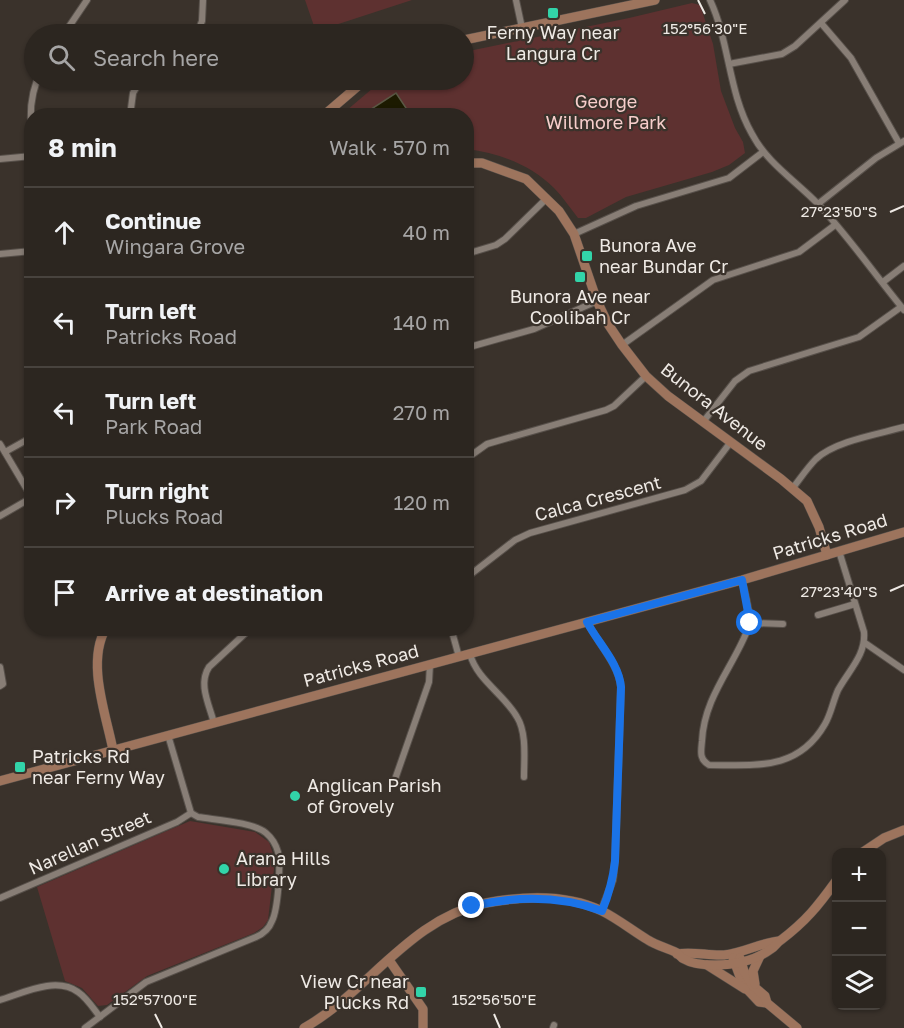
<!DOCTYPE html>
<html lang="en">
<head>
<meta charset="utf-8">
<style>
  body { margin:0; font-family:"Golos Text",sans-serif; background:#38322d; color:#f1f3f6 }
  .controls { position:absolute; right:18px; bottom:18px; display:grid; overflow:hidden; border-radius:12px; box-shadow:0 2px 4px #0004 }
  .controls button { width:54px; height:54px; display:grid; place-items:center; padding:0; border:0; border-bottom:2px solid #48433e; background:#2c2620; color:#f1f3f6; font:30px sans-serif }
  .stop { position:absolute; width:18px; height:18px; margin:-14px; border:4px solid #1a73e8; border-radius:50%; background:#fff }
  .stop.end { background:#1a73e8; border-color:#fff; box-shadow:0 2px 6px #0008 }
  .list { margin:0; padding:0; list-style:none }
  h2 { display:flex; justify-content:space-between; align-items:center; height:78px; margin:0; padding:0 24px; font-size:26px }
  h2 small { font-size:20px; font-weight:400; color:#a6a5a5 }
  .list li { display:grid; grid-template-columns:39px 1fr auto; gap:18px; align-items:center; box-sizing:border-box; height:90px; padding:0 24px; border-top:2px solid #48433e }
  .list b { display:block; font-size:22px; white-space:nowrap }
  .list p { margin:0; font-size:20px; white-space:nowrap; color:#a6a5a5 }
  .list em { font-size:20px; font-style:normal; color:#a6a5a5 }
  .icon { flex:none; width:33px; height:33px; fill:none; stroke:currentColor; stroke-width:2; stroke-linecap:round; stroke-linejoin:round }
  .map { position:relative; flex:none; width:904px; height:1028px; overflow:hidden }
  .search { position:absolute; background:#2c2620; box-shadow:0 2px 4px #0004; left:24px; top:24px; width:450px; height:66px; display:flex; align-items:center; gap:15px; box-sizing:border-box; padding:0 21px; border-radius:33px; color:#a6a5a5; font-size:22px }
  .panel { position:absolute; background:#2c2620; box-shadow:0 2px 4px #0004; left:24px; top:108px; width:450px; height:528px; border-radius:24px }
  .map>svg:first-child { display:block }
  .green { fill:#5e3130 }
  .water { fill:#1c1a00; stroke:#5b5845; stroke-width:1.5 }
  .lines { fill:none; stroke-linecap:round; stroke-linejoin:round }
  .street-casing { stroke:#57504a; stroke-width:8 }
  .secondary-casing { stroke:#57504a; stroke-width:10 }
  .street { stroke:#887e76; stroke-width:6 }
  .secondary { stroke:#9d745d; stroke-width:9 }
  .route { stroke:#1a73e8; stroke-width:8 }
  .ticks { fill:none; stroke:#efeae5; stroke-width:2 }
  .poi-dot { fill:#32d4a9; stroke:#3a322b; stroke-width:2 }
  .labels { text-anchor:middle; stroke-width:4.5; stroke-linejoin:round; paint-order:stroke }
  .poi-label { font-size:18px; fill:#efeae5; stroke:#3a322b; text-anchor:start }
  .park-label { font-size:18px; fill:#f7cecb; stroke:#3a322b }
  .street-label { font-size:18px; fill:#efeae5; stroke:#3a322b }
  .ticks-label { font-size:15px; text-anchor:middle; fill:#efeae5; stroke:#3a322b; stroke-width:4.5; stroke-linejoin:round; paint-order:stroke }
</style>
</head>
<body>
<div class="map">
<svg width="904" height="1028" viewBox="0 0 904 1028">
  <rect width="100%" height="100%" fill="#3a322b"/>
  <g class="green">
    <polygon points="305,0 412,0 320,30 314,26"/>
    <path d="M692,3L700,5L713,44L721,91L735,128L743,142L745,153L729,165L712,172L626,197L586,218H578C570,208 563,197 554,188C531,165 499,153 467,149L466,116H340L373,88L388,80H464V52L629,18Z"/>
    <polygon points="190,821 255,832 269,842 275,860 268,920 263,927 254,933 147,976 107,1005 98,1006 82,988 65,981 37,887"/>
  </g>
  <polygon class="water" points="396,93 408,111 401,115 362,115"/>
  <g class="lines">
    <defs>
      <g id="street">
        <polyline points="516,0 522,28"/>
        <path d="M710,0C730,43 728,92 752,134C767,163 796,181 818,204C849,237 875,275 904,310"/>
        <polyline points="821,23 851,58 899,143"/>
        <polyline points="64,34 87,0"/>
        <polyline points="197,34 202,21 203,0"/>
        <polyline points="729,64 782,54 795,46 845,0"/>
        <polyline points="130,116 133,93 141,80"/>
        <path d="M32,130C29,112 31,97 37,80"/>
        <polyline points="0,159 32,156"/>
        <polyline points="818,204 876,158 904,141"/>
        <polyline points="574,234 636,206 729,178 763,152"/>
        <polyline points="0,254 32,251"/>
        <polyline points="466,254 496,245 505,239 547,198"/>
        <polyline points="883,282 904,266"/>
        <polyline points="622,345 713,280 799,252 835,225"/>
        <polyline points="466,348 534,329 597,301"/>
        <polyline points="703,422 735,381 749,371 859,337 901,307"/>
        <polyline points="0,444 32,498"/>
        <polyline points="5,452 32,437"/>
        <polyline points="466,459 487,444 606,410 614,406 646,376"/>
        <path d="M792,489C800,479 807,468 816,459C835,441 879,434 904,427"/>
        <polyline points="0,516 31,498"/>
        <polyline points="466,578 515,540 530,533 685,490 701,481 730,443"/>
        <path d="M742,580C744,590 752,617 749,626C735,665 704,696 702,741C701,752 699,759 709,765C756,765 798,771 825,724C831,714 833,701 838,690C849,670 866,655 864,632L839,551"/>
        <polyline points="818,615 855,604"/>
        <path d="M587,622C598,643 619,665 621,687L615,861L613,880L601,911"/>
        <polyline points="750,623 783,624"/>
        <polyline points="451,628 459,657"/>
        <polyline points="865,643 904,670"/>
        <path d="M470,654C477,680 504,694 517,717C527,733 524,759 524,777"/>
        <polyline points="0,667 3,684 0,686"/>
        <path d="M214,723C209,704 198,684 209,667L251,628"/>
        <polyline points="393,785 429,682 430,664"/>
        <polyline points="0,898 177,822 191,813"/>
        <path d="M0,1000C23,993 56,976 78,992C87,998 93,1008 100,1017"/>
        <path d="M85,1028L146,982L256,937C263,934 269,929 272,921C278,909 281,866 278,852C276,845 272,838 266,833C253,822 216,820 198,817L191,813L168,735"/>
        <polyline points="553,1028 554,1025"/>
      </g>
      <g id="secondary">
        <polyline points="464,40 655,0"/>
        <polyline points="323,116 365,80"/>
        <polyline points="466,163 482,163 526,179 559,211 574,234 597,301 608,324 622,345 646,376 668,396 781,479 807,501 819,527 827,555"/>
        <path d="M106,628C86,662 106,714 113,750"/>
        <polyline points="0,781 742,580 904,532"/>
        <polyline points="863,852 884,838 904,830"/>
        <path d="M677,954C693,951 708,956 724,955C744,953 760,943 779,941"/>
        <polyline points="733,958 743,985 759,1002 767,1003"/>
        <polyline points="740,958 744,971 752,985 765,996 767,1003 797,1028"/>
        <polyline points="389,960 423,1009 423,1028"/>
        <polyline points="707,965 745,989"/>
        <polyline points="755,984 753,971 760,956"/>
        <path d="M304,1028C368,992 410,918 486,903C523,896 567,894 602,911C618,919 633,931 648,940C657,946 668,948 677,953C680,955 681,958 684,959C692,964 706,965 715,965C734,965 755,961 771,949C775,947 777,942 781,940C806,921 818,906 836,881"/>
      </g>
    </defs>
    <use href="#street" class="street-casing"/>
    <use href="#secondary" class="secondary-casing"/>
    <use href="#street" class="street"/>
    <use href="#secondary" class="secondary"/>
  </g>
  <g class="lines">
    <path class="route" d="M472,906C516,896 559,895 602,911C609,894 613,879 615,861L621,687C619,663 598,643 587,622L742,580L750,623"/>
  </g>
  <path class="ticks" d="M698,0L705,14M890,212L904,206M890,591L904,585M155,1014L162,1028M494,1014L500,1028"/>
  <g class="poi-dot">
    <rect x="547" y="7" width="12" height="12" rx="3"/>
    <rect x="581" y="250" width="12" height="12" rx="3"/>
    <rect x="574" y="271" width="12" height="12" rx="3"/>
    <rect x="14" y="761" width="12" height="12" rx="3"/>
    <circle cx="295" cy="796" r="6"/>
    <circle cx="224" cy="869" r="6"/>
    <rect x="415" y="986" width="12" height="12" rx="3"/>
  </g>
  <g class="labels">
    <g class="poi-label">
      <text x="553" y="39" text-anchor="middle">Ferny Way near<tspan x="553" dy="21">Langura Cr</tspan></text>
      <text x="599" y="252">Bunora Ave<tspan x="599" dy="21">near Bundar Cr</tspan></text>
      <text x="580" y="303" text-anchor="middle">Bunora Ave near<tspan x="580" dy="21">Coolibah Cr</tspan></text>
      <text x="32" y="763">Patricks Rd<tspan x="32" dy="21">near Ferny Way</tspan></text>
      <text x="307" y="792">Anglican Parish<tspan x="307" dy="21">of Grovely</tspan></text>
      <text x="236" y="865">Arana Hills<tspan x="236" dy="21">Library</tspan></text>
      <text x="409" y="988" text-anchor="end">View Cr near<tspan x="409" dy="21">Plucks Rd</tspan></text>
    </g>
    <g class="park-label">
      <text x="606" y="108">George<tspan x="606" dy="21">Willmore Park</tspan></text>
    </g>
    <g class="street-label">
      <text transform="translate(714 407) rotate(38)" y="6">Bunora Avenue</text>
      <text transform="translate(598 499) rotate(-15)" y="6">Calca Crescent</text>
      <text transform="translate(830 537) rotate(-17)" y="6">Patricks Road</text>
      <text transform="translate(361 666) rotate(-15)" y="6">Patricks Road</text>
      <text transform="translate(90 843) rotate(-24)" y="6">Narellan Street</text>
    </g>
  </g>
  <g class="ticks-label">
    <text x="705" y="34">152°56'30"E</text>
    <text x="839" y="217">27°23'50"S</text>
    <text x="839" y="597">27°23'40"S</text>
    <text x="155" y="1005">152°57'00"E</text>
    <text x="494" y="1005">152°56'50"E</text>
  </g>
</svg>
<div class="controls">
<button>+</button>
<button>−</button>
<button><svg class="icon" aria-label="layers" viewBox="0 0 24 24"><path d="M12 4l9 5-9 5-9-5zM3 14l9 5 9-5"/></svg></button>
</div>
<div class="stop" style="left:750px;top:623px"></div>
<div class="stop end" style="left:472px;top:906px"></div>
<div class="search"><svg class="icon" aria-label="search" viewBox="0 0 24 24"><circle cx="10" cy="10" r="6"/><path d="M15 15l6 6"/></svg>Search here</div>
<section class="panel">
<h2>8 min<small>Walk · 570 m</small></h2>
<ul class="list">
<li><svg class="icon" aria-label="ahead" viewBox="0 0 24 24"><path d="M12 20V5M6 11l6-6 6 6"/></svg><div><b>Continue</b><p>Wingara Grove</p></div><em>40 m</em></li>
<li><svg class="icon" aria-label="left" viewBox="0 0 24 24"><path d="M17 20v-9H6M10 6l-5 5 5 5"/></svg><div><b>Turn left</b><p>Patricks Road</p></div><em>140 m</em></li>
<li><svg class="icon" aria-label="left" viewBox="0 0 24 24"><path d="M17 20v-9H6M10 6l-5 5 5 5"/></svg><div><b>Turn left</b><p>Park Road</p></div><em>270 m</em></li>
<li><svg class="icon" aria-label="right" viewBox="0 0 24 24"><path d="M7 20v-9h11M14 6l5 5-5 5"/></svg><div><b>Turn right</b><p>Plucks Road</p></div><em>120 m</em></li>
<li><svg class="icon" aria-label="arrive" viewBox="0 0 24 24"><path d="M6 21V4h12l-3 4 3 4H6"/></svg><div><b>Arrive at destination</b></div></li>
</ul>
</section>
</div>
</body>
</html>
